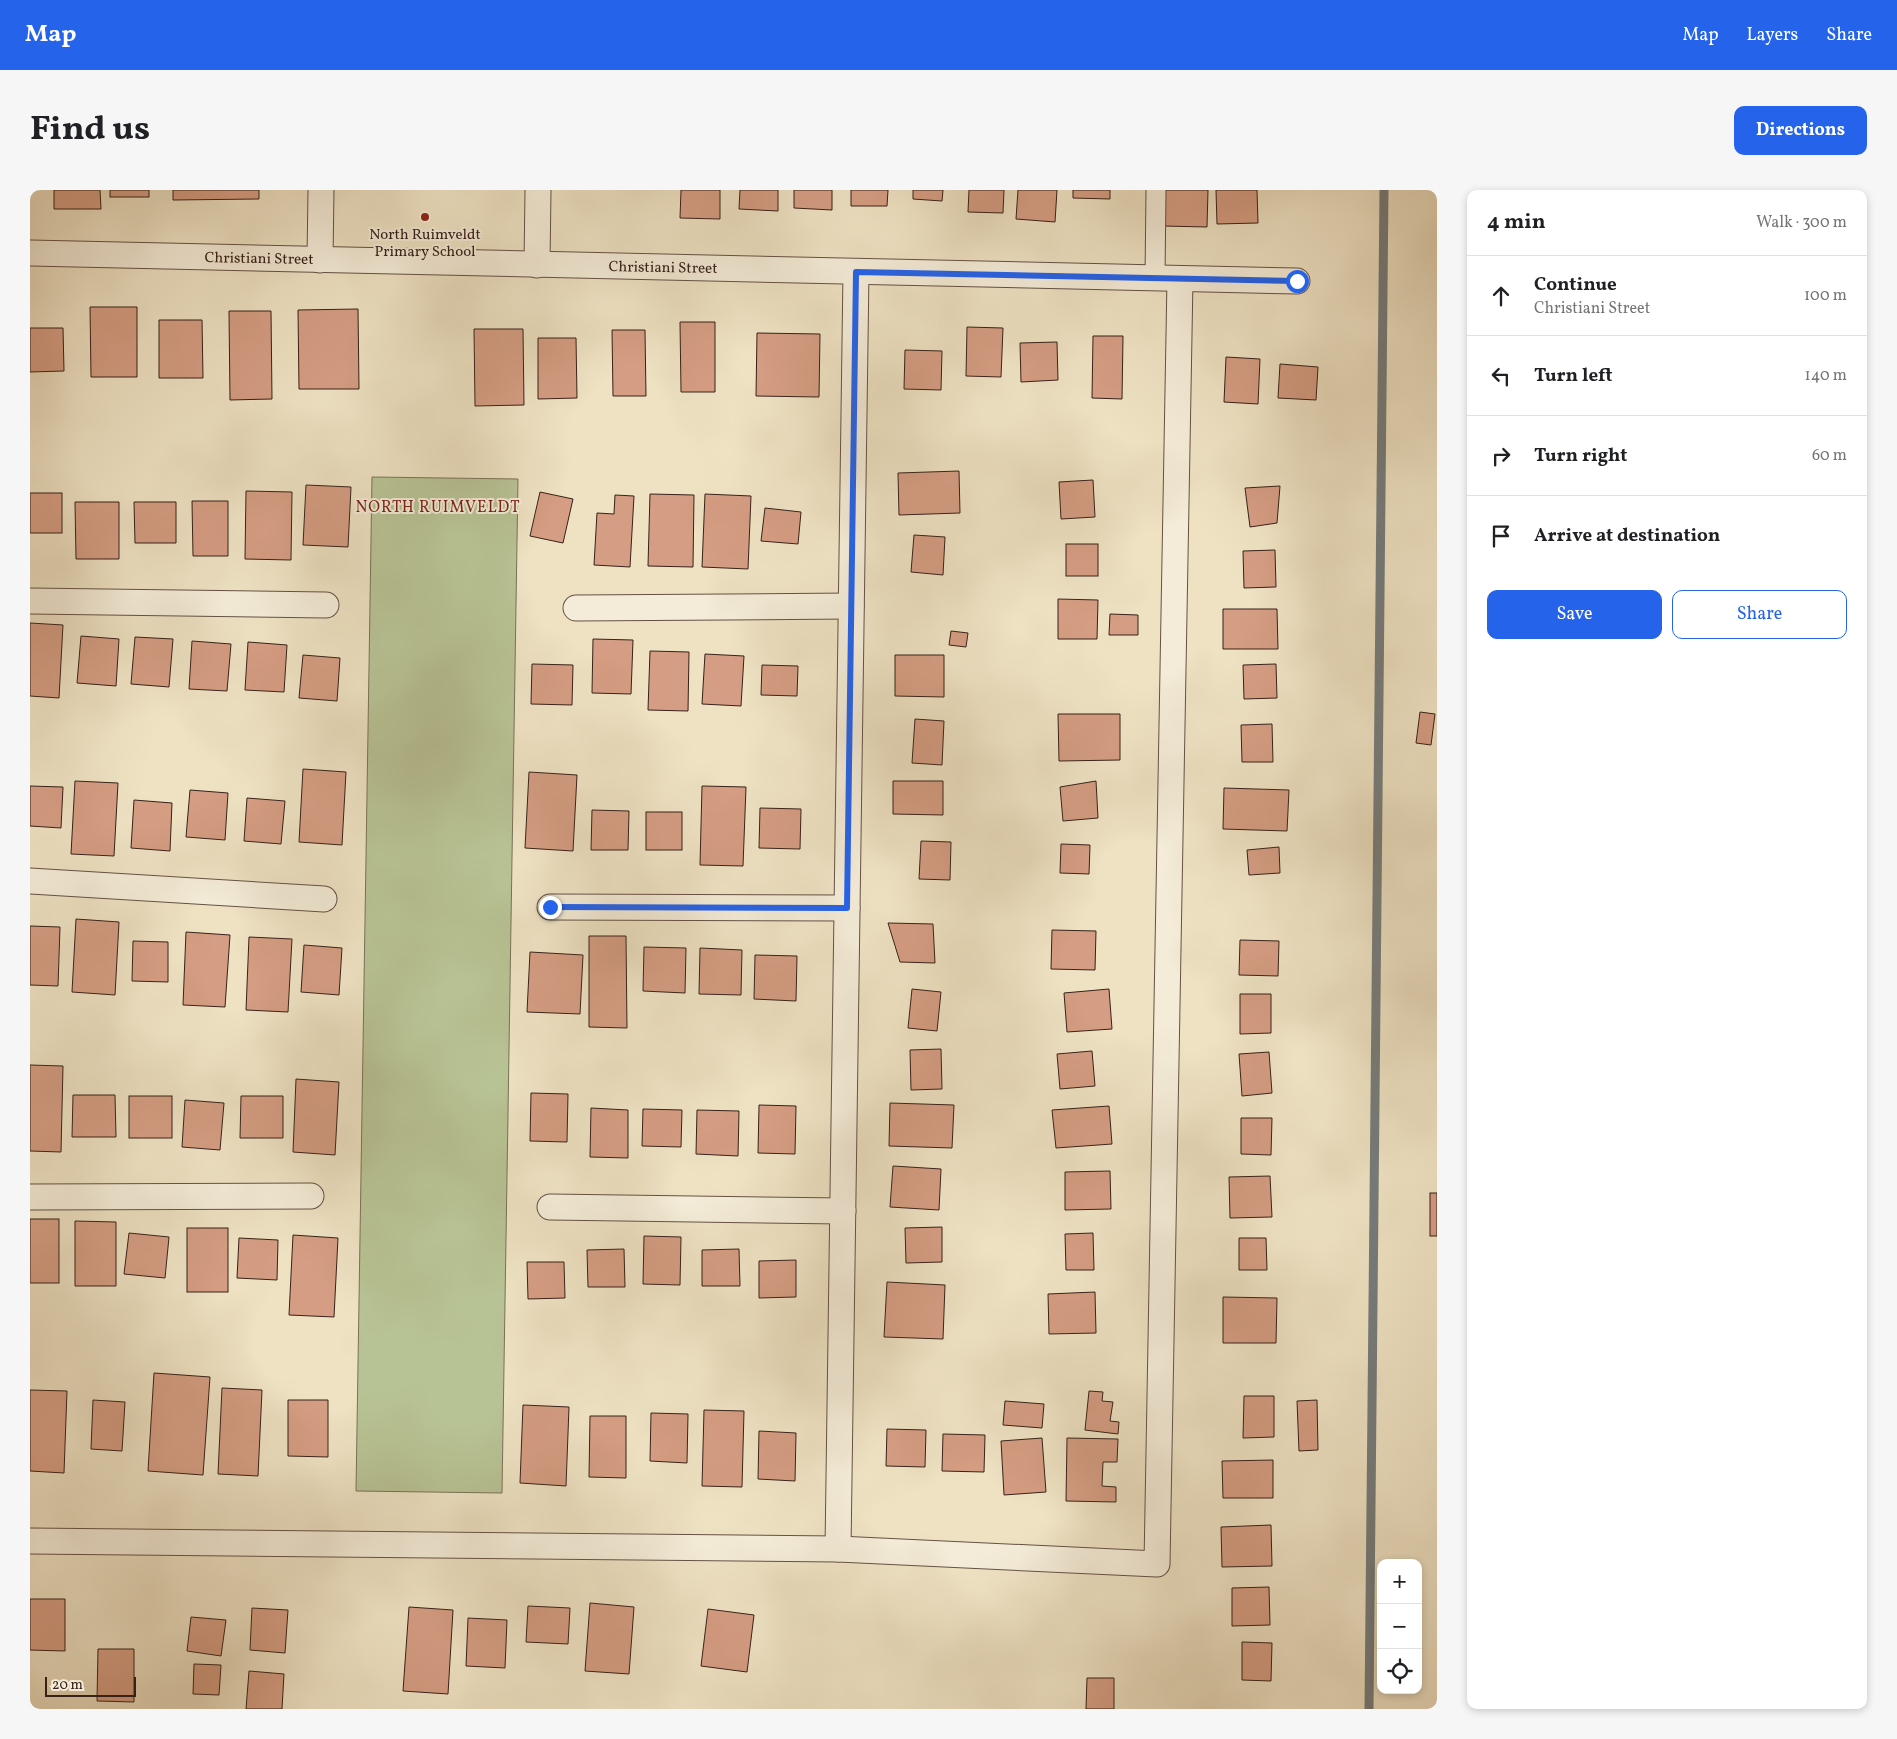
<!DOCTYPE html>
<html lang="en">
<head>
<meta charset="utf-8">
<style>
  body { margin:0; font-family:Vollkorn,serif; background:#f6f6f6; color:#202124 }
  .controls { position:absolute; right:15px; bottom:15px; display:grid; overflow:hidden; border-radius:10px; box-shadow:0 2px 8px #0003 }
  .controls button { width:45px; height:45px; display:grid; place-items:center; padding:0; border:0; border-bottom:1px solid #e0e0e0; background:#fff; color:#202124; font:25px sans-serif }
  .scale { position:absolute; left:15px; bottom:12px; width:91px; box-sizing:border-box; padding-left:5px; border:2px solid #372119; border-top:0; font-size:14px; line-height:18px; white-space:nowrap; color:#372119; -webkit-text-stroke:4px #f4ecd8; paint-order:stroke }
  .stop { position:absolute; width:15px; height:15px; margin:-11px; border:4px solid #2563eb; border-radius:50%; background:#fff }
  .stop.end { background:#2563eb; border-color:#fff; box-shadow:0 1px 5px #0008 }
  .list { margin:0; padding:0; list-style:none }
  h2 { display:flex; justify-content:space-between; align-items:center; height:65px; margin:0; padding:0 20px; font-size:21px }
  h2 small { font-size:16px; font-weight:400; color:#757577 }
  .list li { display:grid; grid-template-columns:32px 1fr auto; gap:15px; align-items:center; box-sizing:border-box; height:80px; padding:0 20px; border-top:1px solid #e0e0e0 }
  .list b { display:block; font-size:19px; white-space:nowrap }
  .list p { margin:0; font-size:16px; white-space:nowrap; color:#757577 }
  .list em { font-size:16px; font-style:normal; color:#757577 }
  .actions { display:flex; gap:10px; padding:15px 20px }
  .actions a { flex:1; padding:11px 0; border:1px solid #2563eb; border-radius:10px; text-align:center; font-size:18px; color:#2563eb }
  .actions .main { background:#2563eb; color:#fff }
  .icon { flex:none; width:28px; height:28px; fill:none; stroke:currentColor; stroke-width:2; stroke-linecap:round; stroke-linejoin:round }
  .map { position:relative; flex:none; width:1407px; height:1519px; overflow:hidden; border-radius:10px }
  header { display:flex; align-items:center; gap:30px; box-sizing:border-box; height:70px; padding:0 25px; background:#2563eb; color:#fff }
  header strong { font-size:24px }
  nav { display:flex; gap:28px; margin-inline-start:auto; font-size:18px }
  .intro { display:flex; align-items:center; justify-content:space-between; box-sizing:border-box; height:120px; padding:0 30px }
  h1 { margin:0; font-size:35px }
  .button { padding:12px 22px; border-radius:10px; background:#2563eb; color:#fff; font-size:18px; font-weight:700 }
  main { display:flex; gap:30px; padding:0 30px }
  aside { flex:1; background:#fff; border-radius:10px; box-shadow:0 2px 8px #0003 }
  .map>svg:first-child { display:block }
  .green { fill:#b8c395; stroke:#787257 }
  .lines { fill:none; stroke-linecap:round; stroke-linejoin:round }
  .stream { stroke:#767d7d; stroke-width:9 }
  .building { fill:#d59d83; stroke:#372119 }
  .pedestrian-casing { stroke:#655144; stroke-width:21 }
  .minor-casing { stroke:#655144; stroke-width:27 }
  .pedestrian { stroke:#f4ecd8; stroke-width:19 }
  .minor { stroke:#f4ecd8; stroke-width:25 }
  .route { stroke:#2563eb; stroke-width:6 }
  .poi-dot { fill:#8f2418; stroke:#f4ecd8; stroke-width:2 }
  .labels { text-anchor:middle; stroke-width:4; stroke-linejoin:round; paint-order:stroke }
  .poi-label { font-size:15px; fill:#372119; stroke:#f4ecd8 }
  .street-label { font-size:15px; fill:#372119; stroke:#f4ecd8 }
  .neighbourhood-label { font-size:16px; letter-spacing:1px; fill:#7a1f14; stroke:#f4ecd8 }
</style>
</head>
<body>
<header>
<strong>Map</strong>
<nav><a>Map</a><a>Layers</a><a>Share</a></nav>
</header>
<div class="intro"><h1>Find us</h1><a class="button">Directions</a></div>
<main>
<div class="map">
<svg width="1407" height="1519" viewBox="0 0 1407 1519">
  <rect width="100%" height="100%" fill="#eee2c3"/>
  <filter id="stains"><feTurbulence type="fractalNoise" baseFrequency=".004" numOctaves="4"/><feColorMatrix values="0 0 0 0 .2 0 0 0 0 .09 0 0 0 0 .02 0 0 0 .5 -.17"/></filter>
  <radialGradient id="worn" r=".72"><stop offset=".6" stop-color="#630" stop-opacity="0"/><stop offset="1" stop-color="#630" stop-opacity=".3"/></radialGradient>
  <polygon class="green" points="342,287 488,289 472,1303 326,1301"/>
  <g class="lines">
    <polyline class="stream" points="1339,1519 1354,0"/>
  </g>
  <g class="building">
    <polygon points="24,0 70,0 71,19 24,19"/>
    <rect x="80" y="0" width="39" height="7"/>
    <polygon points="143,0 229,0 229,9 143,10"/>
    <polygon points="651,0 690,0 690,29 650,28"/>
    <polygon points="710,0 748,0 748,21 709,19"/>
    <polygon points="764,0 802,0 802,20 764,18"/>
    <polygon points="821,0 858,0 857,16 821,16"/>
    <polygon points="883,0 913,0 912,11 883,9"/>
    <polygon points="939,0 974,0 973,23 938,22"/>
    <polygon points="988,0 1027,0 1025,32 986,29"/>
    <polygon points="1043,0 1080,0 1080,9 1043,8"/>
    <polygon points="1133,0 1178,0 1177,37 1133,36"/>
    <polygon points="1186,0 1227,0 1228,33 1187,34"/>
    <polygon points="60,117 107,117 107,187 61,187"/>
    <polygon points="328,119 329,199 269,199 268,120"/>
    <polygon points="199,121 241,121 242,209 200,210"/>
    <polygon points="129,130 172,130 173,188 129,188"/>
    <polygon points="650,132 685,132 685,202 651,202"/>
    <polygon points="937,137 973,138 971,187 936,186"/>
    <polygon points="0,138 33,138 34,181 0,182"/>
    <polygon points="444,139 493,139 494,215 445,216"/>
    <polygon points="582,140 615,140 616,206 583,206"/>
    <polygon points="727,143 790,144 789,207 726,206"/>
    <polygon points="1063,146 1093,146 1092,209 1062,208"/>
    <polygon points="508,148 546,148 547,208 508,209"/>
    <polygon points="1027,152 1028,190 991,192 990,153"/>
    <polygon points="875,160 912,161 911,200 874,199"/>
    <polygon points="1196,167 1230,169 1228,214 1194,212"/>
    <polygon points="1250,174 1288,177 1286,210 1248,208"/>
    <polygon points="929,281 930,323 869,325 868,283"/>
    <polygon points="1063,290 1065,327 1031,329 1029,292"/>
    <polygon points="276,295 321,297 318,357 273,355"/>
    <polygon points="1250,296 1247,333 1220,337 1215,298"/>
    <polygon points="216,301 262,302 261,370 215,369"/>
    <polygon points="510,302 543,309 533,353 500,346"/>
    <rect x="0" y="303" width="32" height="40"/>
    <polygon points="620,304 664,305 663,377 618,376"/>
    <polygon points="675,304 721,306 718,379 672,377"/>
    <polygon points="585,305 604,306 600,377 564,375 567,323 584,324"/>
    <polygon points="162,311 198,311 198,366 163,366"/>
    <polygon points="45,312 89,312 89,369 46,369"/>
    <polygon points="104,312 146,312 146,353 105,353"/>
    <polygon points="735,318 771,322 768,354 731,351"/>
    <polygon points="884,345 915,347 913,385 881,382"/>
    <rect x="1036" y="354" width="32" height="32"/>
    <polygon points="1245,360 1246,397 1214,398 1213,361"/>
    <polygon points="1028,409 1068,410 1067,449 1028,449"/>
    <polygon points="1193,419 1247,419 1248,459 1193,459"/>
    <polygon points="1080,424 1108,425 1108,445 1079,445"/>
    <polygon points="0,433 33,435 29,508 0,506"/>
    <polygon points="921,441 938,443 936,457 919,455"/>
    <polygon points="51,446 89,449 86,496 47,493"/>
    <polygon points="105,447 143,449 139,497 101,494"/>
    <polygon points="563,449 603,450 601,504 562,503"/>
    <polygon points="162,451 201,454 197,501 159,499"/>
    <polygon points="218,452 257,455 254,502 215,500"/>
    <polygon points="620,461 659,462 658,521 618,520"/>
    <polygon points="675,464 714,466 711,516 672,514"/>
    <polygon points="273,465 310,468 307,511 269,508"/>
    <polygon points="865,465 914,465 914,507 865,506"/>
    <polygon points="502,474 543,475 542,515 501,514"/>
    <polygon points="1246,474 1247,508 1214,509 1213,475"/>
    <polygon points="732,475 768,476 767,506 731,505"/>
    <polygon points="1390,522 1405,524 1401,555 1386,553"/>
    <polygon points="1028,524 1090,524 1090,570 1029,571"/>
    <polygon points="885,529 914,531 912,575 882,573"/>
    <polygon points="1242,534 1243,572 1212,572 1211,535"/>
    <polygon points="273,579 316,582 312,655 269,652"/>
    <polygon points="499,582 547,585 543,661 495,658"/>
    <polygon points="45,591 88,593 84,666 41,664"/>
    <polygon points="863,591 913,591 913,625 863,624"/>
    <polygon points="1066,591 1068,628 1033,631 1030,597"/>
    <polygon points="0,596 33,597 31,638 0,636"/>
    <polygon points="672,596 716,597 713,676 670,675"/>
    <polygon points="1194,598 1259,600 1257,641 1193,639"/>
    <polygon points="160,600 198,603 195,650 156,647"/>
    <polygon points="217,608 255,611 251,654 214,651"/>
    <polygon points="104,610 142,613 140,661 101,658"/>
    <polygon points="730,618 771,619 770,659 729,658"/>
    <polygon points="562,620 599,621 598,660 561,660"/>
    <rect x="616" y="622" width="36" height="38"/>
    <polygon points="891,651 921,652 920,690 889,689"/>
    <polygon points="1031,654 1060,655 1059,684 1030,683"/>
    <polygon points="1249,657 1250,683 1219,685 1217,660"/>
    <polygon points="46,729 89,732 85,805 42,802"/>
    <polygon points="858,733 903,734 905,773 870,772"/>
    <polygon points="0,736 30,737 28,796 0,795"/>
    <polygon points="1022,740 1066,741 1065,780 1021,779"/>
    <polygon points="156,742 200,745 195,817 153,815"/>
    <polygon points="559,746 596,746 597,838 559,837"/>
    <polygon points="219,747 262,749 258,822 216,820"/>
    <polygon points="1210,750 1249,751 1248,786 1209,785"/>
    <polygon points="103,751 138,752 138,792 102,791"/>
    <polygon points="274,755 312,758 309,805 271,802"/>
    <polygon points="614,757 656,758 655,803 613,801"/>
    <polygon points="670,758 712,760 711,805 669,804"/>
    <polygon points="500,762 553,765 550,824 497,822"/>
    <polygon points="725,765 767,766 766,811 724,809"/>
    <polygon points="882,799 911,802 907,841 878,838"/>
    <polygon points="1079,799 1082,839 1037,842 1034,803"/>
    <polygon points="1210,804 1241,804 1241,843 1210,844"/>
    <polygon points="911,859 912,899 881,900 880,860"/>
    <polygon points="1062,861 1065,896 1030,899 1027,864"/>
    <polygon points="1239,862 1242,903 1212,906 1209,864"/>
    <polygon points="0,875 33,876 31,962 0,961"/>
    <polygon points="266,889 309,892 305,965 263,962"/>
    <polygon points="501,903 538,904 537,952 500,951"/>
    <polygon points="43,905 85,905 86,947 42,947"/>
    <rect x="99" y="906" width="43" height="42"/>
    <polygon points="211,906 253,906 253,948 210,948"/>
    <polygon points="155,910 194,913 190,960 152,957"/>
    <polygon points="860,913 924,915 922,958 859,956"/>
    <polygon points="729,915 766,916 765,964 728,963"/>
    <polygon points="1079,916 1082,954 1026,958 1022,920"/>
    <polygon points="561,918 598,920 598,968 560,967"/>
    <polygon points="613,919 652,920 651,957 612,956"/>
    <polygon points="667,920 709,921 708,966 666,964"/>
    <polygon points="1211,928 1242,928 1241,965 1211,964"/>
    <polygon points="863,976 911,979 909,1020 860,1017"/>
    <polygon points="1080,981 1081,1019 1035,1020 1035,982"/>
    <polygon points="1240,986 1242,1027 1200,1028 1199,987"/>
    <rect x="1400" y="1003" width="7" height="43"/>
    <rect x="0" y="1029" width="29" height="64"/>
    <polygon points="45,1031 86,1032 86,1096 45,1096"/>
    <polygon points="912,1037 912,1072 876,1073 875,1038"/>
    <rect x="157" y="1038" width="41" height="64"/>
    <polygon points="99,1043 139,1047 135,1088 94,1084"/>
    <polygon points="1063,1043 1064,1080 1036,1080 1035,1044"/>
    <polygon points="263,1045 308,1048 304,1127 259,1125"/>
    <polygon points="614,1046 651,1047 650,1095 613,1094"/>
    <polygon points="209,1048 248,1050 247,1090 207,1088"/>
    <polygon points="1209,1048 1236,1048 1237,1080 1209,1080"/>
    <polygon points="594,1059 595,1097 558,1097 557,1060"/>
    <polygon points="709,1059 710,1096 672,1096 672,1060"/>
    <polygon points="766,1070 766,1107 729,1108 729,1071"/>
    <polygon points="497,1072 534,1072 535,1108 498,1109"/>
    <polygon points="857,1092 915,1095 913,1149 854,1147"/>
    <polygon points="1065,1102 1066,1143 1019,1144 1018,1104"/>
    <polygon points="1193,1107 1247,1108 1246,1153 1193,1153"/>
    <polygon points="124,1183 180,1187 173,1285 118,1281"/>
    <polygon points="192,1198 232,1200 228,1286 188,1284"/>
    <polygon points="0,1200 37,1201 34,1283 0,1281"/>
    <polygon points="1059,1201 1073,1202 1072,1211 1083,1212 1080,1231 1089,1232 1088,1244 1055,1240"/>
    <polygon points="1214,1206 1244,1206 1244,1247 1213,1248"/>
    <polygon points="63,1210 95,1212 92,1261 61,1259"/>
    <polygon points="258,1210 298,1210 298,1267 258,1266"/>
    <polygon points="1287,1210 1288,1260 1269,1261 1267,1211"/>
    <polygon points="975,1211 1014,1214 1012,1238 973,1235"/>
    <polygon points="493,1215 539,1217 536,1296 490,1293"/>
    <polygon points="674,1220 714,1221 712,1297 672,1296"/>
    <polygon points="621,1223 658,1224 657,1273 620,1271"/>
    <polygon points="560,1226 596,1226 596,1288 559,1287"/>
    <polygon points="857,1239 896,1240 895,1277 856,1276"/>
    <polygon points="729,1241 766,1243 765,1291 728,1289"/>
    <polygon points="913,1244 955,1245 954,1282 912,1281"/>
    <polygon points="1012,1248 1016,1302 974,1305 971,1251"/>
    <polygon points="1037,1248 1088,1249 1087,1272 1073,1272 1072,1296 1086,1297 1086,1312 1036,1311"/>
    <polygon points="1243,1270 1243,1308 1193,1308 1192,1271"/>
    <polygon points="1241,1335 1242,1376 1192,1377 1191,1337"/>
    <polygon points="1239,1397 1240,1435 1202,1436 1202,1398"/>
    <polygon points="0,1409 35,1409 35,1461 0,1460"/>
    <polygon points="560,1413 604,1417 599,1484 555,1481"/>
    <polygon points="498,1416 540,1418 538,1454 496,1452"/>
    <polygon points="379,1417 423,1420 418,1504 373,1501"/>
    <polygon points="222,1418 258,1420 255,1463 220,1460"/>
    <polygon points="678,1419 724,1425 717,1482 671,1476"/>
    <polygon points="161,1427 196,1430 191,1466 157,1461"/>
    <polygon points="438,1428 477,1430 475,1478 436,1476"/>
    <polygon points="1212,1452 1242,1453 1241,1491 1212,1490"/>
    <polygon points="68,1459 104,1459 104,1512 67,1511"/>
    <polygon points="164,1474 191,1475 189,1505 163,1504"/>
    <polygon points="219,1481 254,1484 252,1519 216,1519"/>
    <polygon points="1057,1488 1084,1488 1084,1519 1056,1519"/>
  </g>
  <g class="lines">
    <defs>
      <polyline id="pedestrian" points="1125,88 1126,0"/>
      <g id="minor">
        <polyline points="0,63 1267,91"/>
        <polyline points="290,70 291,0"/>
        <polyline points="507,75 508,0"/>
        <polyline points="0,411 296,415"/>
        <polyline points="546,418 821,416"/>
        <polyline points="0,691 294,709"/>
        <polyline points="520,717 817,718"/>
        <polyline points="0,1007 281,1006"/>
        <polyline points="520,1017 813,1021"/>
        <polyline points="0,1351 808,1359 1127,1374 1150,89"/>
        <polyline points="808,1359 826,82"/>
      </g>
    </defs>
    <use href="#pedestrian" class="pedestrian-casing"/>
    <use href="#minor" class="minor-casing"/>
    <use href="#pedestrian" class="pedestrian"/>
    <use href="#minor" class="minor"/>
  </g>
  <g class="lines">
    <polyline class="route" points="520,717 817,718 826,82 1267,91"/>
  </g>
  <circle class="poi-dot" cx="395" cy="27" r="5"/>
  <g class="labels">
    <g class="poi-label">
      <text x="395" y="49">North Ruimveldt<tspan x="395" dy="17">Primary School</tspan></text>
    </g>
    <g class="street-label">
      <text transform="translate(229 68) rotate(1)" y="5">Christiani Street</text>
      <text transform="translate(633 77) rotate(1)" y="5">Christiani Street</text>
    </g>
    <g class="neighbourhood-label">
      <text x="408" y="322">NORTH RUIMVELDT</text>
    </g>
  </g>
  <rect width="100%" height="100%" filter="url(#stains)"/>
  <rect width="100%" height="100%" fill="url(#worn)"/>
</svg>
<div class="controls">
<button>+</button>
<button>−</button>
<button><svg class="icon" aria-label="locate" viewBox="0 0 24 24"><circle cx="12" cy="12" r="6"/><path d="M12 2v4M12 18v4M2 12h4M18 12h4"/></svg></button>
</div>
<div class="scale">20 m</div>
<div class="stop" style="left:1267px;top:91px"></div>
<div class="stop end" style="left:520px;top:717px"></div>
</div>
<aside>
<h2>4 min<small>Walk · 300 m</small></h2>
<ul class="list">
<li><svg class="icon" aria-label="ahead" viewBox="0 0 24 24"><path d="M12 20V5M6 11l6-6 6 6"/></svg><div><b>Continue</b><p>Christiani Street</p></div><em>100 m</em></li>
<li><svg class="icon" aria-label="left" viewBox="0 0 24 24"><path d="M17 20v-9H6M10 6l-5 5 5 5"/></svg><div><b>Turn left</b></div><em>140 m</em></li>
<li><svg class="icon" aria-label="right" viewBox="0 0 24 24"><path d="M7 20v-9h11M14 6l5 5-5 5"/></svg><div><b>Turn right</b></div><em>60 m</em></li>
<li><svg class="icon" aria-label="arrive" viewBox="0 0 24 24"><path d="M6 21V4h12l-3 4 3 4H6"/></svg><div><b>Arrive at destination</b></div></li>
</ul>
<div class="actions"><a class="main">Save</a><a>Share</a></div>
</aside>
</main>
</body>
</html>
